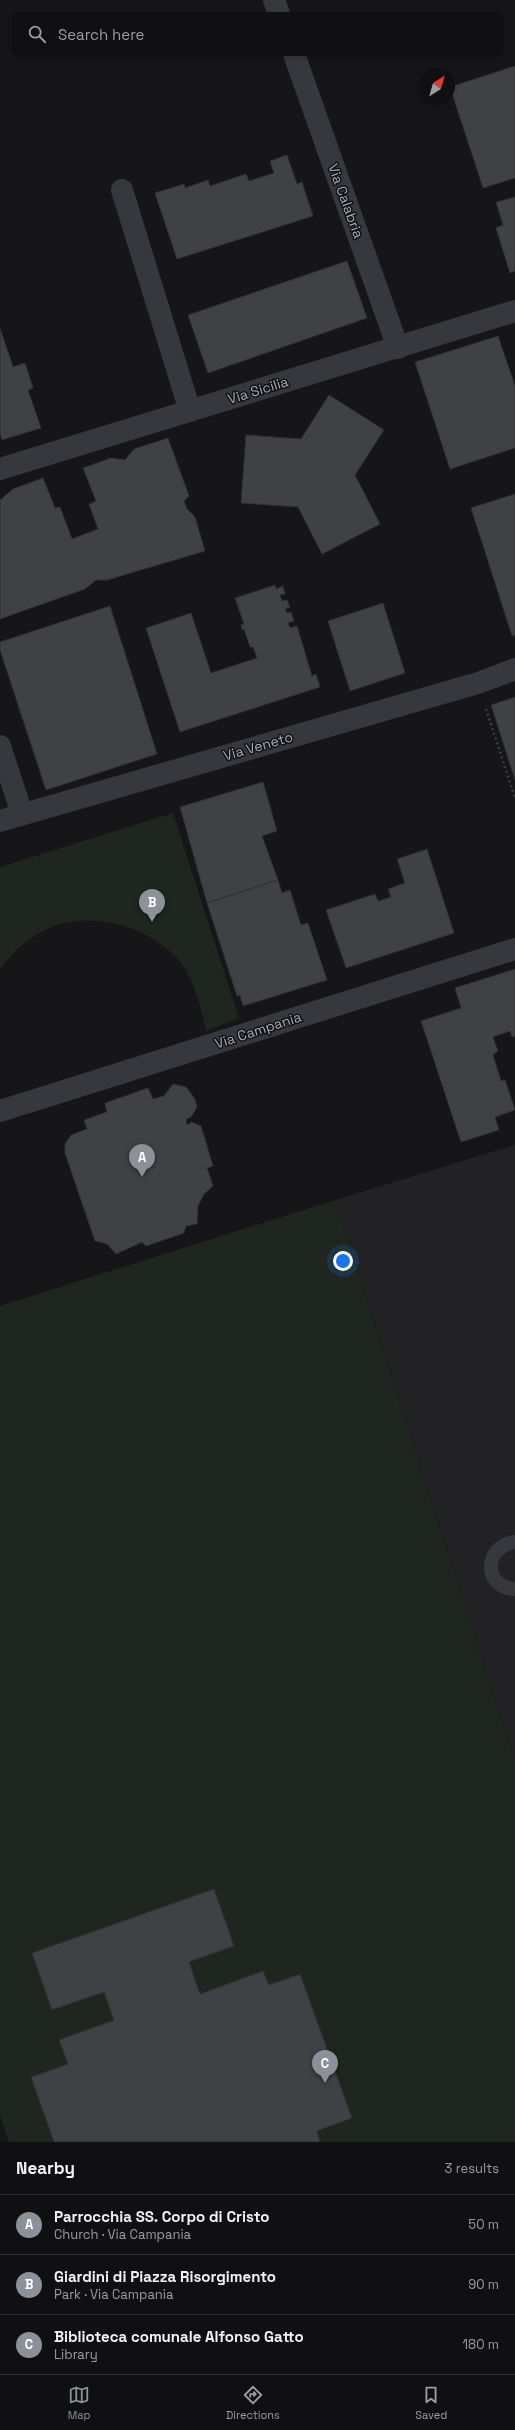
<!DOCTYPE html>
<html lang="en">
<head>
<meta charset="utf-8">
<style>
  body { margin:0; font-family:"Space Grotesk",sans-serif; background:#19191b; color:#f1f3f6 }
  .compass { position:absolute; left:419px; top:68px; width:36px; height:36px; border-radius:50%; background:#101012; box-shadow:0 2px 6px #0003; rotate:37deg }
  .you { position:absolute; left:343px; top:1261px; width:14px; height:14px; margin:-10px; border:3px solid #fff; border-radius:50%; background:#1a73e8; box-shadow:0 0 0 6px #1a73e833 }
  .badge { display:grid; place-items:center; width:26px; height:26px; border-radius:50%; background:#8c9099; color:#fff; font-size:13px; font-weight:700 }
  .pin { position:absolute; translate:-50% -33px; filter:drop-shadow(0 1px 2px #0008) }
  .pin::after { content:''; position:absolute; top:21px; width:14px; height:12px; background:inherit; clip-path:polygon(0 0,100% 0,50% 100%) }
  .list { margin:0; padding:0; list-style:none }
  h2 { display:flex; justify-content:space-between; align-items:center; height:52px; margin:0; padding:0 16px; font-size:17px }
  h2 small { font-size:13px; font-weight:400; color:#9c9d9f }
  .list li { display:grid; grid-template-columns:26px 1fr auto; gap:12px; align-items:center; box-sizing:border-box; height:60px; padding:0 16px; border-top:1px solid #303032 }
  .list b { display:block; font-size:15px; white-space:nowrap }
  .list p { margin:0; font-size:13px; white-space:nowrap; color:#9c9d9f }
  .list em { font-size:13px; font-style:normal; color:#9c9d9f }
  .icon { flex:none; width:22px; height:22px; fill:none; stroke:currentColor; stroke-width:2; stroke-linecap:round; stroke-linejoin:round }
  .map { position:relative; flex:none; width:515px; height:2142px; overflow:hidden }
  .search { position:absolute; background:#101012; box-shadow:0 2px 6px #0003; left:12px; right:12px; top:12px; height:44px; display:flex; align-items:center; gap:10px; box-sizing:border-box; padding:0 14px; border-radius:6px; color:#9c9d9f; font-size:15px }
  .sheet { height:232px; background:#101012 }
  nav { display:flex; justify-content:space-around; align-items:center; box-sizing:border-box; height:56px; border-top:1px solid #303032; background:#101012; font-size:11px; color:#9c9d9f }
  nav a { display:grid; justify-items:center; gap:2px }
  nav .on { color:#8c9099 }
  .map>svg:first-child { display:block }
  .built { fill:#222225 }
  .green { fill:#1e261f }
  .building { fill:#404145; stroke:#303034 }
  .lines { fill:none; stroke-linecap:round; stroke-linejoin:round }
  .path { stroke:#3d3f44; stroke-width:2.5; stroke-dasharray:2 3; stroke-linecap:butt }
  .service { stroke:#37383d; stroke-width:14 }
  .minor { stroke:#37383d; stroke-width:22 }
  .labels { text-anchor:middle; stroke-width:3; stroke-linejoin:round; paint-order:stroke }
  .street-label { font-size:14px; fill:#a8adb8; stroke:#111113 }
</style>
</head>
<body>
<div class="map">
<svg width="515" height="2142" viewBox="0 0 515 2142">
  <rect width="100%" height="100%" fill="#161618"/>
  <polygon class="built" points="515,1145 515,1762 335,1200"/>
  <g class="green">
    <path d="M173,813L239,1018L206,1031C200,1005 195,979 177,958C146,925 85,908 43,931C25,941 12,953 0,969V867Z"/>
    <polygon points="335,1200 515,1762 515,2142 9,2142 0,2116 0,1306"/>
  </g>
  <g class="building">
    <polygon points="515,66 515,178 483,188 450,87"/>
    <polygon points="287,155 297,184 302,182 313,216 177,259 155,193 184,184 185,188 208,180 210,186 246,174 249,181 274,173 270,161"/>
    <polygon points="515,197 515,271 510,273 496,228 503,225 496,202"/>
    <polygon points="347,261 367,318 208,373 188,315"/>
    <polygon points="0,328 13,367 25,363 33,388 28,390 41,428 2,440 0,433"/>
    <polygon points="498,336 515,386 515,448 450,469 415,362"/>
    <polygon points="329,395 384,430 355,475 380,524 322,554 298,507 241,503 246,435 301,439"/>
    <polygon points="168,438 189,496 184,501 187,509 195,517 205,551 107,580 96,580 85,589 0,619 0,500 13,489 43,478 55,508 60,507 72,539 98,529 89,504 96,501 83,468 111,458 125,460 134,449"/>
    <polygon points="515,494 515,635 512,636 471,508"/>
    <polygon points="275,585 276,589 283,586 285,594 280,595 282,601 287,600 290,607 285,609 287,613 291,612 294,621 288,623 290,628 297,626 312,676 316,674 320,687 180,732 146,628 191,613 211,673 257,658 253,647 250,647 244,629 242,630 241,625 244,624 235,598"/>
    <polygon points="383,603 405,673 350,691 328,621"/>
    <polygon points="110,606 157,754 46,790 0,650 0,642"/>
    <polygon points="515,697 515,780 491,705"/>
    <polygon points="263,782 277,831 262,836 278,880 207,903 180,807"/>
    <polygon points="427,849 454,933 346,968 326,910 375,894 378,901 391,897 388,889 405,883 397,859"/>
    <polygon points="278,880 282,893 290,890 301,925 308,923 327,980 243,1006 240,995 237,996 207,903"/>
    <polygon points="515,969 515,1036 512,1037 510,1031 493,1037 498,1051 493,1055 501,1081 505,1080 515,1110 495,1117 499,1130 461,1142 421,1021 461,1008 455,988"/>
    <polygon points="173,1084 186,1087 195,1099 197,1107 191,1117 186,1119 187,1125 192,1122 201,1126 213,1166 207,1168 213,1186 204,1194 198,1206 197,1224 186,1226 184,1233 146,1246 142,1242 116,1254 107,1244 95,1241 65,1153 65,1144 71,1135 87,1129 84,1120 107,1112 105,1103 148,1088 153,1099 164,1096"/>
    <polygon points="214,1889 234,1946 189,1962 200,1994 263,1971 269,1985 300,1974 352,2118 317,2131 320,2142 54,2142 31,2077 68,2064 59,2040 114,2020 104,1992 52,2010 32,1953"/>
  </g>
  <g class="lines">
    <polyline class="path" points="486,709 515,798"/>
    <path class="service" d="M515,1542C483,1546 483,1588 515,1589"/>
    <g class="minor">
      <polyline points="274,0 279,14"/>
      <polyline points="294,54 398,348"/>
      <polyline points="122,190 190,411"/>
      <polyline points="0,469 515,311"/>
      <polyline points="0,746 22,814"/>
      <polyline points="0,821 478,683 515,669"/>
      <polyline points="0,1111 515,949"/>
    </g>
  </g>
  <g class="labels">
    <g class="street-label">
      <text transform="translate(346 201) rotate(70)" y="5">Via Calabria</text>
      <text transform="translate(258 390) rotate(-17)" y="5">Via Sicilia</text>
      <text transform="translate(258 746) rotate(-16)" y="5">Via Veneto</text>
      <text transform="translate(258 1030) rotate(-18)" y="5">Via Campania</text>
    </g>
  </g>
</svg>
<svg class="compass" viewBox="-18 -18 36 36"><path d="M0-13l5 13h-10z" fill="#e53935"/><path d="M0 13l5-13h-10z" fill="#9c9d9f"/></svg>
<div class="you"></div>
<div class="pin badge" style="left:142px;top:1177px">A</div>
<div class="pin badge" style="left:152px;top:922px">B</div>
<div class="pin badge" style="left:325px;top:2083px">C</div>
<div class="search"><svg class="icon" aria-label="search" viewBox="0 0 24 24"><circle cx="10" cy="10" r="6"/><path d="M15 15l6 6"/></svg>Search here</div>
</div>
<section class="sheet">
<h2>Nearby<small>3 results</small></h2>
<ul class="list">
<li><span class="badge">A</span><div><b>Parrocchia SS. Corpo di Cristo</b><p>Church · Via Campania</p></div><em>50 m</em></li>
<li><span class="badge">B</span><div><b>Giardini di Piazza Risorgimento</b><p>Park · Via Campania</p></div><em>90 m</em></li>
<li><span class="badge">C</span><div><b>Biblioteca comunale Alfonso Gatto</b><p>Library</p></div><em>180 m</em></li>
</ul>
</section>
<nav>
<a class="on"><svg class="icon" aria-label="map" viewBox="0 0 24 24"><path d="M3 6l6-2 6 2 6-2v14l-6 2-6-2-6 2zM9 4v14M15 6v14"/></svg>Map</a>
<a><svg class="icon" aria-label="directions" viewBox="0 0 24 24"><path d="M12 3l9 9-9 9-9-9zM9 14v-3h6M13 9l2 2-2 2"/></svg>Directions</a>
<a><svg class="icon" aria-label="saved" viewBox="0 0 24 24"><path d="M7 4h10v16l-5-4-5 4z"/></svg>Saved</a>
</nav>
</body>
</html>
